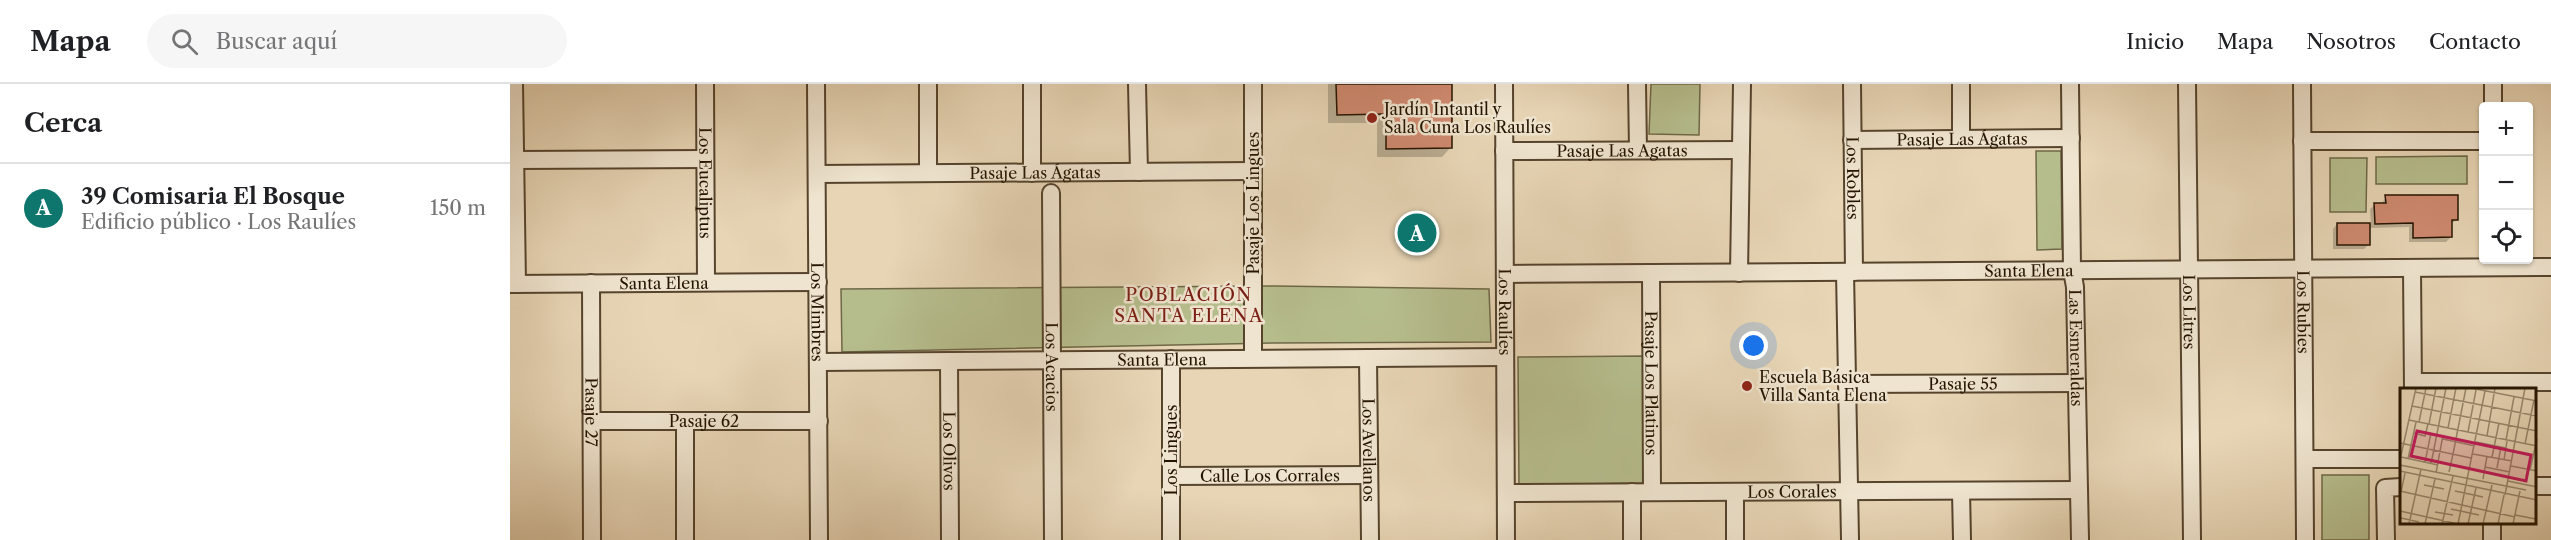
<!DOCTYPE html>
<html lang="es">
<head>
<meta charset="utf-8">
<style>
  body { margin:0; font-family:"Libre Caslon Text",serif; background:#f6f6f6; color:#202124 }
  .controls { position:absolute; right:18px; top:18px; display:grid; overflow:hidden; border-radius:6px; box-shadow:0 2px 4px #0004 }
  .controls button { width:54px; height:54px; display:grid; place-items:center; padding:0; border:0; border-bottom:2px solid #e0e0e0; background:#fff; color:#202124; font:30px sans-serif }
  .you { position:absolute; left:1244px; top:262px; width:21px; height:21px; margin:-15px; border:4px solid #fff; border-radius:50%; background:#1a73e8; box-shadow:0 0 0 9px #1a73e833 }
  .badge { display:grid; place-items:center; width:39px; height:39px; border-radius:50%; background:#0f766e; color:#fff; font-size:20px; font-weight:700 }
  .pin { position:absolute; translate:-50% -50%; border:3px solid #fff; box-shadow:0 2px 6px #0006 }
  .list { margin:0; padding:0; list-style:none }
  h2 { display:flex; justify-content:space-between; align-items:center; height:78px; margin:0; padding:0 24px; font-size:26px }
  h2 small { font-size:20px; font-weight:400; color:#757577 }
  .list li { display:grid; grid-template-columns:39px 1fr auto; gap:18px; align-items:center; box-sizing:border-box; height:90px; padding:0 24px; border-top:2px solid #e0e0e0 }
  .list b { display:block; font-size:22px; white-space:nowrap }
  .list p { margin:0; font-size:20px; white-space:nowrap; color:#757577 }
  .list em { font-size:20px; font-style:normal; color:#757577 }
  .icon { flex:none; width:33px; height:33px; fill:none; stroke:currentColor; stroke-width:2; stroke-linecap:round; stroke-linejoin:round }
  .map { position:relative; flex:none; width:2041px; height:456px; overflow:hidden }
  header { display:flex; align-items:center; gap:36px; box-sizing:border-box; height:84px; padding:0 30px; background:#fff; border-bottom:2px solid #e0e0e0 }
  header strong { font-size:28px }
  nav { display:flex; gap:33px; margin-inline-start:auto; font-size:21px }
  .search { width:420px; height:54px; background:#f6f6f6; display:flex; align-items:center; gap:15px; box-sizing:border-box; padding:0 21px; border-radius:33px; color:#757577; font-size:22px }
  main { display:flex }
  aside { flex:1; background:#fff }
  .map>svg:first-child { display:block }
  .green { fill:#b6bd8d; stroke:#6e6846; stroke-width:1.5 }
  .shadow { fill:#0003 }
  .building { fill:#ce896f; stroke:#251400; stroke-width:1.5 }
  .lines { fill:none; stroke-linecap:round; stroke-linejoin:round }
  .minor-casing { stroke:#56442d; stroke-width:20 }
  .minor { stroke:#efe4cf; stroke-width:16 }
  .poi-dot { fill:#8f2418; stroke:#efe4cf; stroke-width:2 }
  .labels { text-anchor:middle; stroke-width:5; stroke-linejoin:round; paint-order:stroke }
  .poi-label { font-size:16px; fill:#251400; stroke:#efe4cf; text-anchor:start }
  .street-label { font-size:16px; fill:#251400; stroke:#efe4cf }
  .neighbourhood-label { font-size:18px; letter-spacing:1.5px; fill:#7a1f14; stroke:#efe4cf }
  .inset-road { fill:none; stroke:#99886d; stroke-width:1.5 }
  .view { fill:#c2185b; fill-opacity:0.15; stroke:#c2185b; stroke-width:3 }
  .inset-edge { fill:none; stroke:#251400; stroke-width:3 }
</style>
</head>
<body>
<header>
<strong>Mapa</strong>
<div class="search"><svg class="icon" aria-label="search" viewBox="0 0 24 24"><circle cx="10" cy="10" r="6"/><path d="M15 15l6 6"/></svg>Buscar aquí</div>
<nav><a>Inicio</a><a>Mapa</a><a>Nosotros</a><a>Contacto</a></nav>
</header>
<main>
<aside>
<h2>Cerca<small></small></h2>
<ul class="list">
<li><span class="badge">A</span><div><b>39 Comisaria El Bosque</b><p>Edificio público · Los Raulíes</p></div><em>150 m</em></li>
</ul>
</aside>
<div class="map">
<svg width="2041" height="456" viewBox="0 0 2041 456">
  <rect width="100%" height="100%" fill="#e7d5b5"/>
  <filter id="stains"><feTurbulence type="fractalNoise" baseFrequency=".00333" numOctaves="4"/><feColorMatrix values="0 0 0 0 .2 0 0 0 0 .09 0 0 0 0 .02 0 0 0 .5 -.17"/></filter>
  <radialGradient id="worn" r=".72"><stop offset=".6" stop-color="#630" stop-opacity="0"/><stop offset="1" stop-color="#630" stop-opacity=".3"/></radialGradient>
  <g class="green">
    <polygon points="1141,0 1190,0 1189,51 1139,50"/>
    <polygon points="1526,67 1551,67 1552,165 1527,166"/>
    <polygon points="1957,72 1957,100 1866,100 1866,73"/>
    <polygon points="1820,74 1857,74 1856,128 1820,128"/>
    <polygon points="765,202 979,205 981,258 763,259 332,268 331,205"/>
    <polygon points="1135,272 1136,399 1009,401 1008,273"/>
    <rect x="1812" y="391" width="47" height="65"/>
  </g>
  <g class="shadow">
    <polygon points="818,0 941,0 941,63 932,73 867,73 867,39 818,39"/>
    <polygon points="1876,113 1947,136 1940,140 1941,153 1936,158 1899,158 1899,143 1859,144 1858,161 1854,165 1823,165 1823,145 1827,140 1861,140 1860,125 1865,121 1871,121"/>
  </g>
  <g class="building">
    <polygon points="826,0 942,0 942,64 876,65 876,30 827,31"/>
    <polygon points="1875,111 1948,111 1948,136 1942,136 1942,153 1903,154 1903,139 1865,140 1864,119 1876,119"/>
    <rect x="1827" y="139" width="33" height="22"/>
  </g>
  <g class="lines">
    <defs>
      <g id="minor">
        <polyline points="4,0 7,200"/>
        <path id="s1" d="M195,0L196,198"/>
        <path id="s2" d="M306,0L309,456"/>
        <polyline points="418,0 418,89"/>
        <polyline points="522,0 522,89"/>
        <polyline points="627,0 629,88"/>
        <polyline points="743,0 743,274"/>
        <path id="s3" d="M994,0L996,456"/>
        <polyline points="1127,0 1128,66"/>
        <path id="s4" d="M1342,0L1344,188"/>
        <polyline points="1451,0 1451,55"/>
        <path id="s5" d="M1560,0L1562,186L1565,203L1570,456"/>
        <path id="s6" d="M1677,0L1682,456"/>
        <path id="s7" d="M1792,0L1795,456"/>
        <polyline points="1983,0 1983,22"/>
        <path id="s8" d="M1342,56L1561,54"/>
        <polyline points="1792,57 1974,57"/>
        <path id="s9" d="M994,67L1231,66"/>
        <polyline points="6,76 195,75"/>
        <path id="s10" d="M307,90L743,87"/>
        <path id="s11" d="M541,109L543,456"/>
        <polyline points="1902,184 1903,306"/>
        <polyline points="1335,188 1340,456"/>
        <path id="s12" d="M1141,189L1142,408"/>
        <polyline points="1229,189 1232,0"/>
        <path id="s13" d="M995,190L2041,183"/>
        <path id="s14" d="M81,199L82,456"/>
        <path id="s15" d="M0,200L308,198"/>
        <path id="s16" d="M858,274L860,456"/>
        <polyline points="661,275 661,456"/>
        <path id="s17" d="M439,277L440,456"/>
        <path id="s18" d="M308,278L995,273"/>
        <polyline points="1903,298 2041,298"/>
        <path id="s19" d="M1337,300L1567,299"/>
        <path id="s20" d="M82,337H309"/>
        <polyline points="175,337 175,456"/>
        <polyline points="1795,375 1891,375"/>
        <path id="s21" d="M661,392L859,391"/>
        <polyline points="2024,402 2041,402"/>
        <polyline points="1451,407 1452,456"/>
        <polyline points="1122,408 1122,456"/>
        <polyline points="1225,408 1225,456"/>
        <path id="s22" d="M996,409L1569,406"/>
        <polyline points="1982,440 1982,456"/>
        <polyline points="1876,456 1875,404 1891,403"/>
      </g>
    </defs>
    <use href="#minor" class="minor-casing"/>
    <use href="#minor" class="minor"/>
  </g>
  <g class="poi-dot">
    <circle cx="862" cy="34" r="6"/>
    <circle cx="1237" cy="302" r="6"/>
  </g>
  <g class="labels">
    <g class="poi-label">
      <text x="874" y="31">Jardín Intantil y<tspan x="874" dy="18">Sala Cuna Los Raulíes</tspan></text>
      <text x="1249" y="299">Escuela Básica<tspan x="1249" dy="18">Villa Santa Elena</tspan></text>
    </g>
    <g class="street-label">
      <text dy="6" stroke="none"><textPath href="#s8" startOffset="110">Pasaje Las Ágatas</textPath></text>
      <text dy="6" stroke="none"><textPath href="#s9" startOffset="118">Pasaje Las Agatas</textPath></text>
      <text dy="6" stroke="none"><textPath href="#s10" startOffset="218">Pasaje Las Ágatas</textPath></text>
      <text dy="6" stroke="none"><textPath href="#s4" startOffset="94">Los Robles</textPath></text>
      <text dy="6" stroke="none"><textPath href="#s1" startOffset="99">Los Eucaliptus</textPath></text>
      <text transform="translate(743 119) rotate(-90)" y="6">Pasaje Los Lingues</text>
      <text dy="6" stroke="none"><textPath href="#s13" startOffset="524">Santa Elena</textPath></text>
      <text dy="6" stroke="none"><textPath href="#s15" startOffset="154">Santa Elena</textPath></text>
      <text dy="6" stroke="none"><textPath href="#s2" startOffset="228">Los Mimbres</textPath></text>
      <text dy="6" stroke="none"><textPath href="#s3" startOffset="228">Los Raulíes</textPath></text>
      <text dy="6" stroke="none"><textPath href="#s6" startOffset="228">Los Litres</textPath></text>
      <text dy="6" stroke="none"><textPath href="#s7" startOffset="228">Los Rubíes</textPath></text>
      <text dy="6" stroke="none"><textPath href="#s5" startOffset="264">Las Esmeraldas</textPath></text>
      <text dy="6" stroke="none"><textPath href="#s18" startOffset="344">Santa Elena</textPath></text>
      <text dy="6" stroke="none"><textPath href="#s11" startOffset="174">Los Acacios</textPath></text>
      <text dy="6" stroke="none"><textPath href="#s12" startOffset="110">Pasaje Los Platinos</textPath></text>
      <text dy="6" stroke="none"><textPath href="#s19" startOffset="116">Pasaje 55</textPath></text>
      <text dy="6" stroke="none"><textPath href="#s14" startOffset="129">Pasaje 27</textPath></text>
      <text dy="6" stroke="none"><textPath href="#s20" startOffset="112">Pasaje 62</textPath></text>
      <text dy="6" stroke="none"><textPath href="#s16" startOffset="92">Los Avellanos</textPath></text>
      <text dy="6" stroke="none"><textPath href="#s17" startOffset="90">Los Olivos</textPath></text>
      <text transform="translate(661 366) rotate(-90)" y="6">Los Lingues</text>
      <text dy="6" stroke="none"><textPath href="#s21" startOffset="99">Calle Los Corrales</textPath></text>
      <text dy="6" stroke="none"><textPath href="#s22" startOffset="286">Los Corales</textPath></text>
    </g>
    <g class="neighbourhood-label">
      <text x="679" y="217">POBLACIÓN<tspan x="679" dy="21">SANTA ELENA</tspan></text>
    </g>
  </g>
  <g transform="translate(1890 304)">
    <rect width="136" height="136" fill="#e7d5b5"/>
    <path class="inset-road" d="M71,0L137,13M15,4L137,28M12,18L137,43M9,32L137,58M19,34L26,0M29,36L36,0M48,40L56,0M68,44L76,2M14,45L25,48L28,36M87,48L95,0M43,51L75,58M106,52L114,9M76,54L106,60M0,55L71,70M125,56L134,12M53,66L66,0M73,66L112,73M1,69L38,77M92,69L99,35M8,71L16,34M0,72L16,0M104,72L107,53M25,74L31,45M31,76L46,0M0,77L126,102M111,78L137,83M85,79L110,84M97,80L101,59M130,82L137,51M0,83L137,112M49,84L53,66M36,85L43,47M83,91L87,68M108,93L137,99M24,97L44,101M0,103L115,129M55,103L83,109M1,104L5,85M105,107L125,0M51,121L79,127M0,123L58,136M35,124L53,127M115,127L136,131M1,130L19,134M9,136L21,81M25,136L35,91M42,136L53,88M58,136L85,3M68,136L76,100M83,136L92,97M98,136L104,107M113,136L120,103"/>
    <path class="view" d="M17,43L131,67L126,93L11,68Z"/>
    <rect width="136" height="136" class="inset-edge"/>
  </g>
  <rect width="100%" height="100%" filter="url(#stains)"/>
  <rect width="100%" height="100%" fill="url(#worn)"/>
</svg>
<div class="controls">
<button>+</button>
<button>−</button>
<button><svg class="icon" aria-label="locate" viewBox="0 0 24 24"><circle cx="12" cy="12" r="6"/><path d="M12 2v4M12 18v4M2 12h4M18 12h4"/></svg></button>
</div>
<div class="you"></div>
<div class="pin badge" style="left:907px;top:149px">A</div>
</div>
</main>
</body>
</html>
